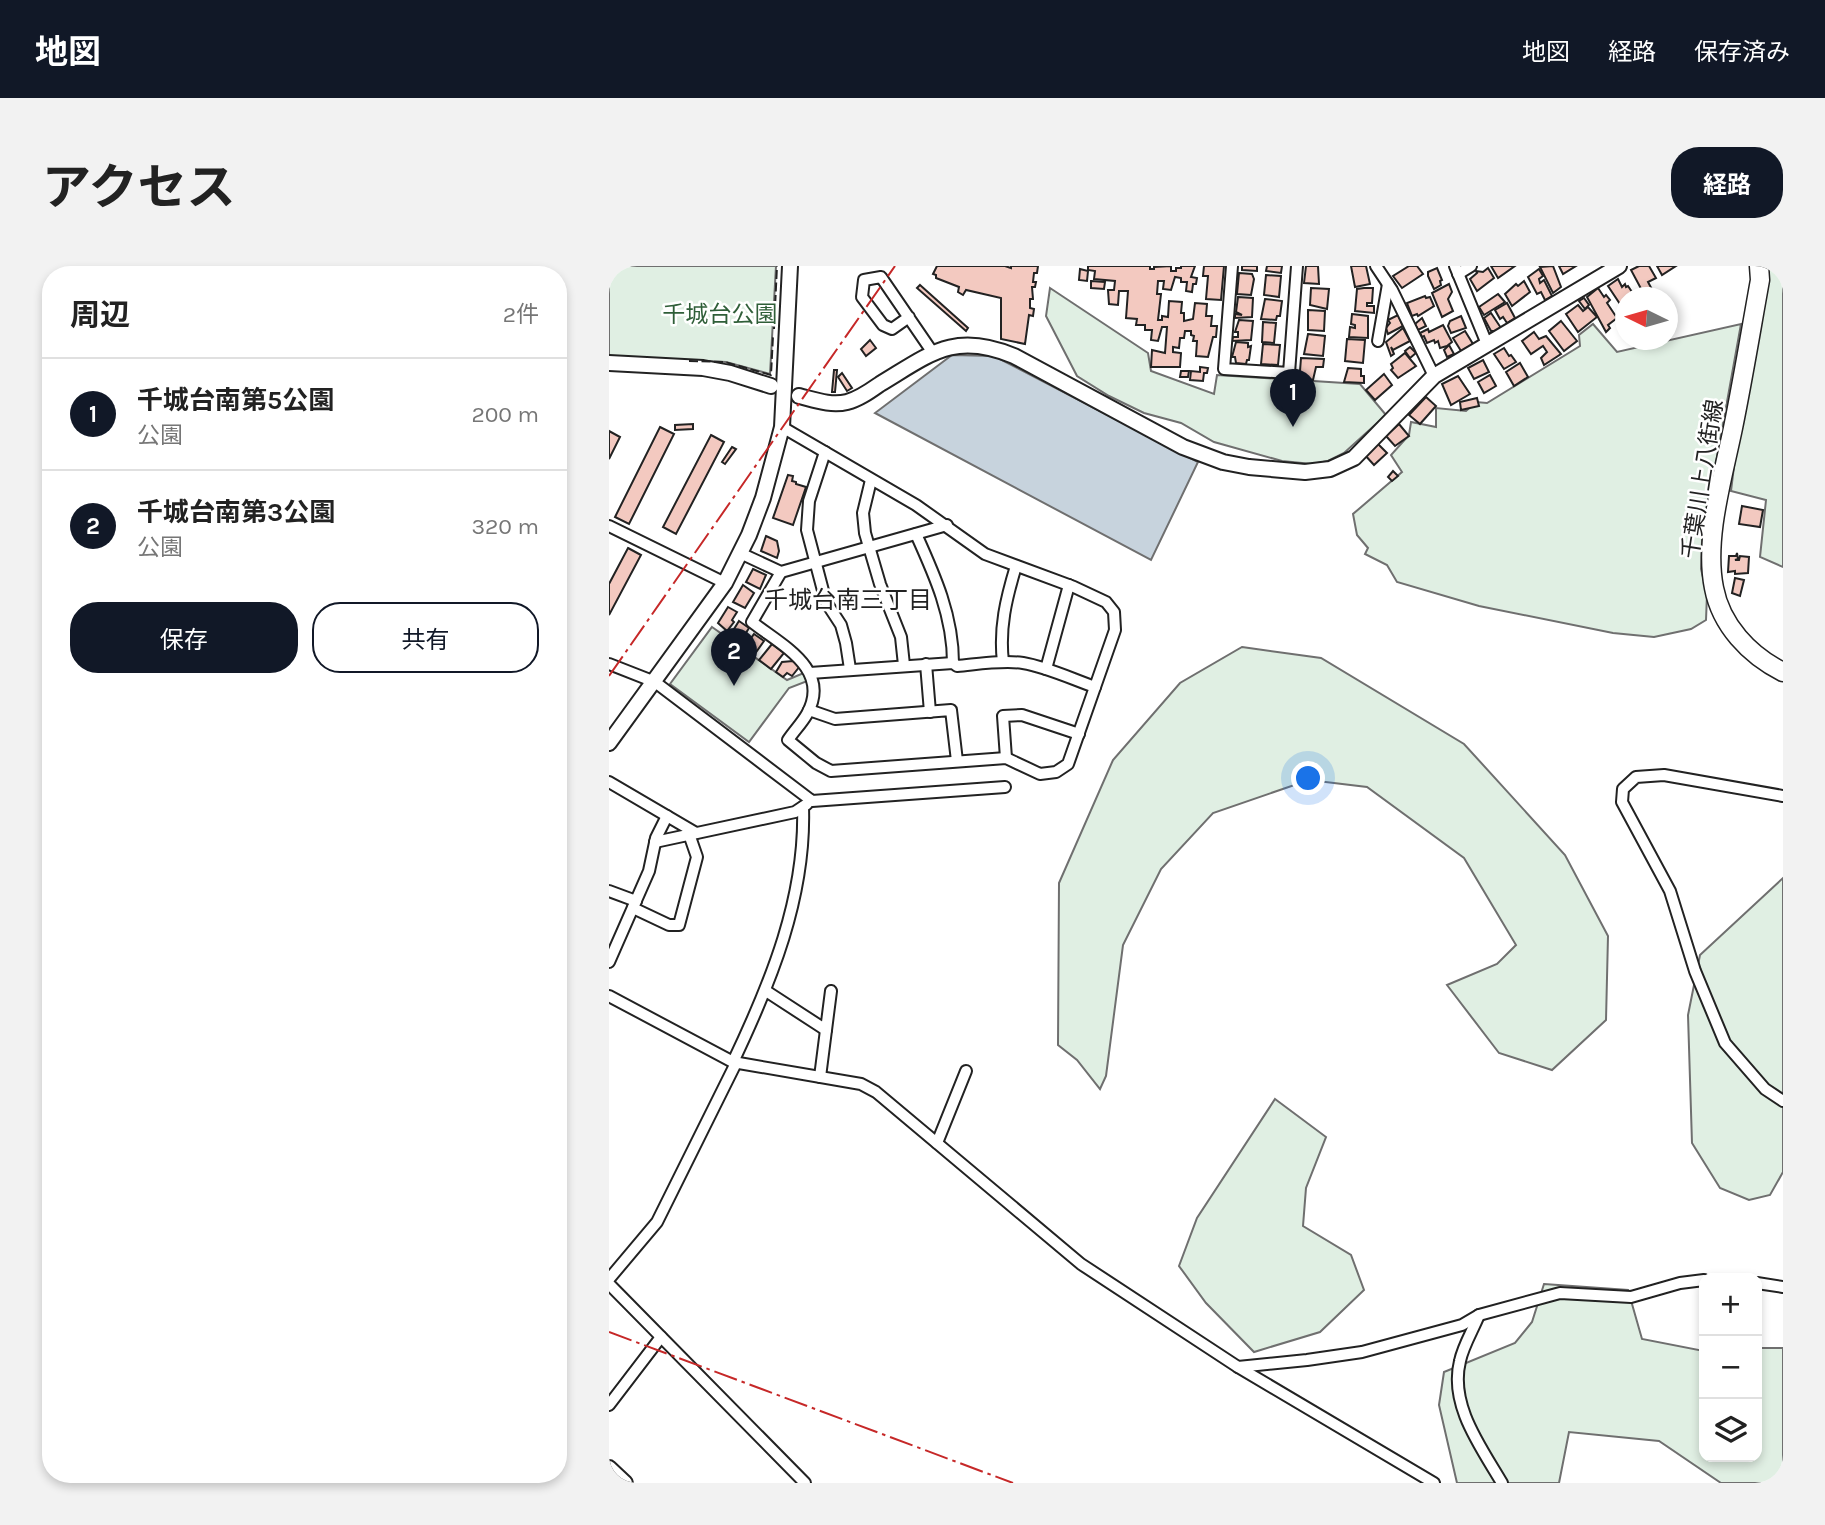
<!DOCTYPE html>
<html lang="ja">
<head>
<meta charset="utf-8">
<style>
  body { margin:0; font-family:Karla,"Noto Sans JP",sans-serif; background:#f2f2f2; color:#222 }
  .controls { position:absolute; right:21px; bottom:21px; display:grid; overflow:hidden; border-radius:14px; box-shadow:0 4px 10px #0003 }
  .controls button { width:63px; height:63px; display:grid; place-items:center; padding:0; border:0; border-bottom:2px solid #e0e0e0; background:#fff; color:#222; font:35px sans-serif }
  .compass { position:absolute; left:1006px; top:21px; width:63px; height:63px; border-radius:50%; background:#fff; box-shadow:0 4px 10px #0003; rotate:275deg }
  .you { position:absolute; left:700px; top:513px; width:24px; height:24px; margin:-18px; border:5px solid #fff; border-radius:50%; background:#1a73e8; box-shadow:0 0 0 10px #1a73e833 }
  .badge { display:grid; place-items:center; width:46px; height:46px; border-radius:50%; background:#111827; color:#fff; font-size:23px; font-weight:700 }
  .pin { position:absolute; translate:-50% -58px; filter:drop-shadow(0 2px 4px #0008) }
  .pin::after { content:''; position:absolute; top:37px; width:24px; height:21px; background:inherit; clip-path:polygon(0 0,100% 0,50% 100%) }
  .list { margin:0; padding:0; list-style:none }
  h2 { display:flex; justify-content:space-between; align-items:center; height:91px; margin:0; padding:0 28px; font-size:30px }
  h2 small { font-size:23px; font-weight:400; color:#767676 }
  .list li { display:grid; grid-template-columns:46px 1fr auto; gap:21px; align-items:center; box-sizing:border-box; height:112px; padding:0 28px; border-top:2px solid #e0e0e0 }
  .list b { display:block; font-size:26px; white-space:nowrap }
  .list p { margin:0; font-size:23px; white-space:nowrap; color:#767676 }
  .list em { font-size:23px; font-style:normal; color:#767676 }
  .actions { display:flex; gap:14px; padding:21px 28px }
  .actions a { flex:1; padding:16px 0; border:2px solid #111827; border-radius:28px; text-align:center; font-size:24px; color:#111827 }
  .actions .main { background:#111827; color:#fff }
  .icon { flex:none; width:38px; height:38px; fill:none; stroke:currentColor; stroke-width:2; stroke-linecap:round; stroke-linejoin:round }
  .map { position:relative; flex:none; width:1174px; height:1217px; overflow:hidden; border-radius:28px }
  header { display:flex; align-items:center; gap:42px; box-sizing:border-box; height:98px; padding:0 35px; background:#111827; color:#fff }
  header strong { font-size:33px }
  nav { display:flex; gap:38px; margin-inline-start:auto; font-size:24px }
  .intro { display:flex; align-items:center; justify-content:space-between; box-sizing:border-box; height:168px; padding:0 42px }
  h1 { margin:0; font-size:49px }
  .button { padding:18px 32px; border-radius:28px; background:#111827; color:#fff; font-size:24px; font-weight:700 }
  main { display:flex; gap:42px; padding:0 42px }
  aside { flex:1; background:#fff; border-radius:28px; box-shadow:0 4px 10px #0003 }
  .map>svg:first-child { display:block }
  .green { fill:#e0efe3; stroke:#6f6f6f; stroke-width:2 }
  .water { fill:#c7d3dd; stroke:#6f6f6f; stroke-width:2 }
  .building { fill:#f3c9c0; stroke:#222; stroke-width:2 }
  .lines { fill:none; stroke-linecap:round; stroke-linejoin:round }
  .minor-casing { stroke:#222; stroke-width:14 }
  .tertiary-casing { stroke:#222; stroke-width:18 }
  .primary-casing { stroke:#222; stroke-width:21 }
  .minor { stroke:#fff; stroke-width:10 }
  .tertiary { stroke:#fff; stroke-width:14 }
  .primary { stroke:#fff; stroke-width:18 }
  .fence { stroke:#222; stroke-width:2; stroke-dasharray:9 3.5; stroke-linecap:butt }
  .power { stroke:#c62828; stroke-width:2; stroke-dasharray:24 5 3.5 5; stroke-linecap:butt }
  .labels { text-anchor:middle; stroke-width:5; stroke-linejoin:round; paint-order:stroke }
  .park-label { font-size:23px; fill:#2f5e38; stroke:#fff }
  .street-label { font-size:23px; fill:#222; stroke:#fff }
  .neighbourhood-label { font-size:24px; fill:#222; stroke:#fff }
</style>
</head>
<body>
<header>
<strong>地図</strong>
<nav><a>地図</a><a>経路</a><a>保存済み</a></nav>
</header>
<div class="intro"><h1>アクセス</h1><a class="button">経路</a></div>
<main>
<aside>
<h2>周辺<small>2件</small></h2>
<ul class="list">
<li><span class="badge">1</span><div><b>千城台南第5公園</b><p>公園</p></div><em>200 m</em></li>
<li><span class="badge">2</span><div><b>千城台南第3公園</b><p>公園</p></div><em>320 m</em></li>
</ul>
<div class="actions"><a class="main">保存</a><a>共有</a></div>
</aside>
<div class="map">
<svg width="1174" height="1217" viewBox="0 0 1174 1217">
  <rect width="100%" height="100%" fill="#fff"/>
  <g class="green">
    <polygon points="0,0 167,0 161,108 117,96 0,90"/>
    <polygon points="1157,0 1174,0 1174,301 1151,291 1157,234 1122,225 1129,168"/>
    <polygon points="441,22 539,87 542,105 605,128 608,109 751,118 777,149 735,187 719,195 703,198 673,195 605,176 572,157 535,147 500,130 468,110 437,50"/>
    <polygon points="984,58 1008,86 1132,58 1093,275 1092,303 1098,328 1097,354 1082,363 1045,371 1004,367 870,340 788,316 778,299 756,288 759,282 748,269 744,248 793,206 782,189 800,169 802,156 827,161 827,142 857,145 867,136 878,137 971,80 970,69"/>
    <polygon points="103,361 178,414 197,406 201,414 180,422 140,476 61,418"/>
    <polygon points="633,381 712,392 855,478 956,589 999,670 997,754 943,804 890,787 838,719 888,698 907,679 855,592 758,521 700,514 604,547 552,603 514,679 497,810 491,823 468,794 449,779 450,617 504,494 571,417"/>
    <polygon points="1174,612 1174,906 1161,929 1140,934 1111,922 1083,877 1079,749 1091,689"/>
    <polygon points="666,833 717,871 697,922 694,960 742,989 755,1024 711,1066 645,1086 597,1037 570,1000 588,952"/>
    <polygon points="935,1018 1019,1024 1033,1073 1095,1085 1095,1191 1148,1191 1148,1082 1174,1082 1174,1217 1112,1217 1050,1175 960,1166 950,1217 848,1217 830,1139 835,1106 906,1077 923,1056"/>
  </g>
  <polygon class="water" points="343,89 385,90 589,196 542,294 266,147"/>
  <g class="building">
    <polygon points="328,0 396,0 402,2 402,0 429,0 428,7 425,7 424,16 427,16 426,21 423,21 424,33 421,33 421,42 425,43 424,50 420,49 416,78 392,73 392,32 357,24 354,29 349,26 350,21 327,12 327,9 324,8"/>
    <polygon points="479,0 541,0 541,3 545,3 545,1 562,0 562,5 567,5 567,2 572,2 572,0 586,0 582,11 588,12 587,18 584,18 583,26 577,25 578,16 572,16 572,12 566,11 562,24 554,23 555,15 549,15 548,28 552,28 549,54 553,54 553,50 559,51 560,35 573,36 572,47 575,47 575,55 584,53 586,37 598,38 597,50 603,50 602,60 608,60 607,71 604,71 599,91 587,90 588,75 584,75 585,70 582,69 582,65 576,65 575,72 571,72 570,82 564,81 564,86 572,87 571,101 542,101 543,84 556,87 558,61 553,61 549,75 542,74 543,64 536,64 536,59 527,59 528,53 517,52 519,25 510,25 509,39 500,38 499,24 505,24 506,15 485,13 486,5 479,4"/>
    <polygon points="595,0 615,0 612,34 597,33 599,10 594,10"/>
    <polygon points="633,0 648,0 648,5 633,4"/>
    <polygon points="658,0 673,0 672,7 657,5"/>
    <polygon points="697,0 709,0 710,18 695,17"/>
    <polygon points="742,0 757,0 761,18 746,21"/>
    <polygon points="800,0 808,0 814,8 793,22 784,10"/>
    <polygon points="882,0 906,0 889,12"/>
    <polygon points="944,0 952,21 944,27 931,1"/>
    <polygon points="950,0 967,0 954,8"/>
    <polygon points="1030,0 1040,0 1047,12 1039,16 1046,29 1042,32 1037,32 1022,4"/>
    <polygon points="1048,0 1067,0 1053,9"/>
    <polygon points="828,2 833,14 831,15 832,19 825,23 819,10 819,6"/>
    <polygon points="879,2 885,12 868,25 861,13 868,7 867,5 874,6"/>
    <polygon points="471,3 479,5 478,15 470,14"/>
    <polygon points="930,3 934,10 930,13 931,17 935,14 943,30 936,34 932,26 928,28 919,11"/>
    <polygon points="630,7 643,8 645,13 642,29 628,28"/>
    <polygon points="657,9 672,10 670,31 655,29"/>
    <polygon points="1009,13 1013,21 1016,18 1017,21 1019,20 1025,29 1016,32 1015,44 999,20"/>
    <polygon points="482,15 496,16 495,23 482,22"/>
    <polygon points="915,15 921,26 903,40 896,28 907,18 909,20"/>
    <polygon points="840,18 843,26 839,33 844,45 833,51 823,27"/>
    <polygon points="311,19 359,62 357,65 308,22"/>
    <polygon points="702,22 720,23 718,43 701,39"/>
    <polygon points="755,22 764,22 763,37 758,37 758,40 765,40 765,47 746,45 748,23"/>
    <polygon points="989,22 995,31 997,29 1001,34 998,37 1008,52 999,59 1001,62 997,66 978,31"/>
    <polygon points="889,28 896,36 875,49 870,41"/>
    <polygon points="816,30 817,32 821,31 825,40 809,50 808,48 803,50 798,37"/>
    <polygon points="629,31 644,32 643,51 626,52 626,48 633,49 627,46"/>
    <polygon points="975,32 980,39 976,43 970,35"/>
    <polygon points="656,33 673,35 671,50 668,50 667,54 652,53"/>
    <polygon points="898,37 906,52 898,57 894,51 891,53 886,44"/>
    <polygon points="969,39 974,45 979,41 988,51 969,66 957,48"/>
    <polygon points="699,44 716,45 715,65 699,64"/>
    <polygon points="882,47 892,62 886,65 882,65 875,52"/>
    <polygon points="743,48 759,50 759,72 740,71 741,61 746,62 746,59 742,58"/>
    <polygon points="789,49 794,60 779,68 777,62 781,57 779,54"/>
    <polygon points="852,50 857,62 842,67 839,60 841,55"/>
    <polygon points="813,52 817,60 809,64 806,58"/>
    <polygon points="630,54 644,55 642,74 623,75 624,71 629,71 629,66 626,66"/>
    <polygon points="952,55 968,75 955,85 940,65"/>
    <polygon points="654,56 667,57 665,77 653,76"/>
    <polygon points="834,59 843,76 838,80 831,82 829,75 826,77 825,74 818,77 815,70 813,71 811,67 819,63 820,66"/>
    <polygon points="794,62 801,75 784,84 782,81 785,88 782,90 777,76"/>
    <polygon points="856,65 864,78 852,85 844,72"/>
    <polygon points="925,66 930,73 937,70 952,88 935,99 932,92 938,86 934,80 922,88 913,75"/>
    <polygon points="699,68 716,70 714,90 695,88"/>
    <polygon points="738,73 756,74 754,97 736,95"/>
    <polygon points="261,74 267,82 257,90 252,83"/>
    <polygon points="627,76 639,77 639,81 642,80 640,94 638,94 637,98 627,97 626,91 623,91"/>
    <polygon points="654,78 671,79 669,99 652,98"/>
    <polygon points="840,79 845,88 838,91 835,84"/>
    <polygon points="801,81 807,87 801,92 796,85"/>
    <polygon points="895,82 900,90 902,89 907,96 895,103 885,88"/>
    <polygon points="796,87 807,100 789,112 782,104 784,102 782,98"/>
    <polygon points="692,92 715,93 714,101 707,101 704,114 686,112 687,104 691,105"/>
    <polygon points="874,94 880,106 865,113 859,102"/>
    <polygon points="911,97 919,111 905,120 897,106"/>
    <polygon points="591,101 599,102 598,107 595,107 594,115 581,114 582,105 591,106"/>
    <polygon points="739,102 752,103 752,110 755,110 755,117 735,116"/>
    <polygon points="225,104 228,104 226,126 223,126"/>
    <polygon points="572,105 580,105 579,111 571,111"/>
    <polygon points="233,107 243,122 238,125 229,111"/>
    <polygon points="775,108 783,119 766,134 757,124"/>
    <polygon points="881,109 887,120 875,127 869,116"/>
    <polygon points="849,110 861,128 842,139 833,118"/>
    <polygon points="817,131 827,140 811,158 800,149"/>
    <polygon points="868,132 870,140 852,144 851,136"/>
    <polygon points="84,158 84,163 66,164 66,159"/>
    <polygon points="790,158 800,170 786,180 777,170"/>
    <polygon points="51,161 65,168 20,258 6,251"/>
    <polygon points="0,165 11,171 0,193"/>
    <polygon points="102,169 115,176 67,268 54,261"/>
    <polygon points="768,177 778,187 765,199 755,188"/>
    <polygon points="123,181 127,183 116,198 113,196"/>
    <polygon points="784,205 789,210 783,215 779,211"/>
    <polygon points="179,209 184,210 183,215 187,216 187,218 197,221 184,259 164,252"/>
    <polygon points="1133,240 1154,244 1151,261 1130,258"/>
    <polygon points="157,270 168,275 170,285 168,292 152,285"/>
    <polygon points="19,282 32,289 0,349 0,318"/>
    <polygon points="1128,287 1129,293 1126,294 1130,294 1131,290 1140,291 1139,307 1126,308 1126,305 1119,306 1120,290 1127,290"/>
    <polygon points="144,303 157,309 151,323 137,316"/>
    <polygon points="1126,312 1135,314 1131,330 1123,327"/>
    <polygon points="134,319 145,327 136,342 124,336"/>
    <polygon points="119,341 128,346 123,354 125,356 118,365 109,357"/>
    <polygon points="130,355 140,362 130,378 120,371"/>
    <polygon points="145,368 155,375 145,389 135,382"/>
    <polygon points="163,378 175,387 162,403 150,394"/>
    <polygon points="184,395 191,400 183,410 178,407 174,411 167,406 173,396"/>
  </g>
  <g class="lines">
    <defs>
      <g id="minor">
        <polyline points="623,0 615,103 680,107 688,0"/>
        <polyline points="767,0 783,24 825,110"/>
        <polyline points="846,0 878,78"/>
        <polyline points="849,8 862,0"/>
        <polyline points="300,51 283,63 274,59 253,31 255,14 272,11 324,87"/>
        <polyline points="769,75 779,18"/>
        <polyline points="216,186 200,235 198,264 217,336 232,359 237,377 241,403"/>
        <polyline points="262,214 254,247 256,267 271,318 292,371 295,399"/>
        <polyline points="0,260 116,317"/>
        <path d="M307,268C326,310 344,350 344,397"/>
        <polyline points="131,287 172,306 338,259"/>
        <path d="M172,306L143,356C172,379 223,403 198,448C193,457 185,465 179,474L207,497L222,505L397,492L431,508L447,506L459,498L506,364L505,346L497,336L465,321L376,288L307,239L173,161"/>
        <path d="M394,396C390,362 397,333 407,300"/>
        <polyline points="0,398 46,416 203,535 396,521"/>
        <polyline points="317,398 321,446"/>
        <polyline points="437,403 460,319"/>
        <path d="M201,407L344,397L348,400C370,398 393,394 414,397C438,401 463,413 486,421"/>
        <polyline points="200,444 226,453 342,444 348,495"/>
        <polyline points="397,492 394,450 413,449 470,468"/>
        <polyline points="0,516 87,567"/>
        <polyline points="1174,530 1055,509 1027,511 1014,523 1013,536 1061,625 1086,705 1116,777 1156,823 1174,835"/>
        <polyline points="46,576 186,546 198,538"/>
        <polyline points="0,625 27,635"/>
        <polyline points="24,642 60,659 70,659 88,591 80,568"/>
        <polyline points="0,696 40,605 47,572 58,550"/>
        <polyline points="157,725 217,764"/>
        <polyline points="0,730 124,796 252,818 267,826 472,998 629,1101 825,1217"/>
        <path d="M124,796C162,716 197,631 194,541"/>
        <polyline points="211,811 222,725"/>
        <polyline points="328,877 357,805"/>
        <polyline points="0,1013 48,956 127,797"/>
        <polyline points="1148,1017 1174,1021"/>
        <polyline points="0,1018 196,1217"/>
        <path d="M870,1049C864,1064 854,1080 851,1095C840,1139 872,1181 893,1217"/>
        <polyline points="629,1101 698,1094 753,1086 853,1059 870,1049 951,1027 1022,1031 1071,1017 1095,1014"/>
        <polyline points="0,1139 52,1071"/>
      </g>
      <g id="tertiary">
        <polyline points="0,97 94,102 121,107 162,120"/>
        <path d="M190,130C206,134 222,140 238,136C250,133 261,125 271,118C321,88 345,65 405,90L574,181L614,196L640,201L696,206L721,203L745,192L825,110L1010,0"/>
        <polyline points="0,477 116,317 140,269 154,232 173,161 181,0"/>
        <polyline points="0,1202 16,1217"/>
      </g>
      <path id="primary" d="M1150,0L1151,14C1142,64 1134,113 1124,162C1114,211 1095,273 1105,322C1112,359 1140,389 1174,406"/>
    </defs>
    <use href="#minor" class="minor-casing"/>
    <use href="#tertiary" class="tertiary-casing"/>
    <use href="#primary" class="primary-casing"/>
    <use href="#minor" class="minor"/>
    <use href="#tertiary" class="tertiary"/>
    <use href="#primary" class="primary"/>
    <g class="fence">
      <polyline points="165,63 168,0"/>
      <polyline points="80,95 116,96 162,109 164,70"/>
    </g>
    <g class="power">
      <polyline points="0,410 286,0"/>
      <polyline points="0,1066 404,1217"/>
    </g>
  </g>
  <g class="labels">
    <g class="park-label">
      <text x="111" y="56">千城台公園</text>
    </g>
    <g class="street-label">
      <text transform="translate(1093 213) rotate(-81)" y="8">千葉川上八街線</text>
    </g>
    <g class="neighbourhood-label">
      <text x="239" y="342">千城台南三丁目</text>
    </g>
  </g>
</svg>
<div class="controls">
<button>+</button>
<button>−</button>
<button><svg class="icon" aria-label="layers" viewBox="0 0 24 24"><path d="M12 4l9 5-9 5-9-5zM3 14l9 5 9-5"/></svg></button>
</div>
<svg class="compass" viewBox="-18 -18 36 36"><path d="M0-13l5 13h-10z" fill="#e53935"/><path d="M0 13l5-13h-10z" fill="#767676"/></svg>
<div class="you"></div>
<div class="pin badge" style="left:684px;top:161px">1</div>
<div class="pin badge" style="left:125px;top:420px">2</div>
</div>
</main>
</body>
</html>
